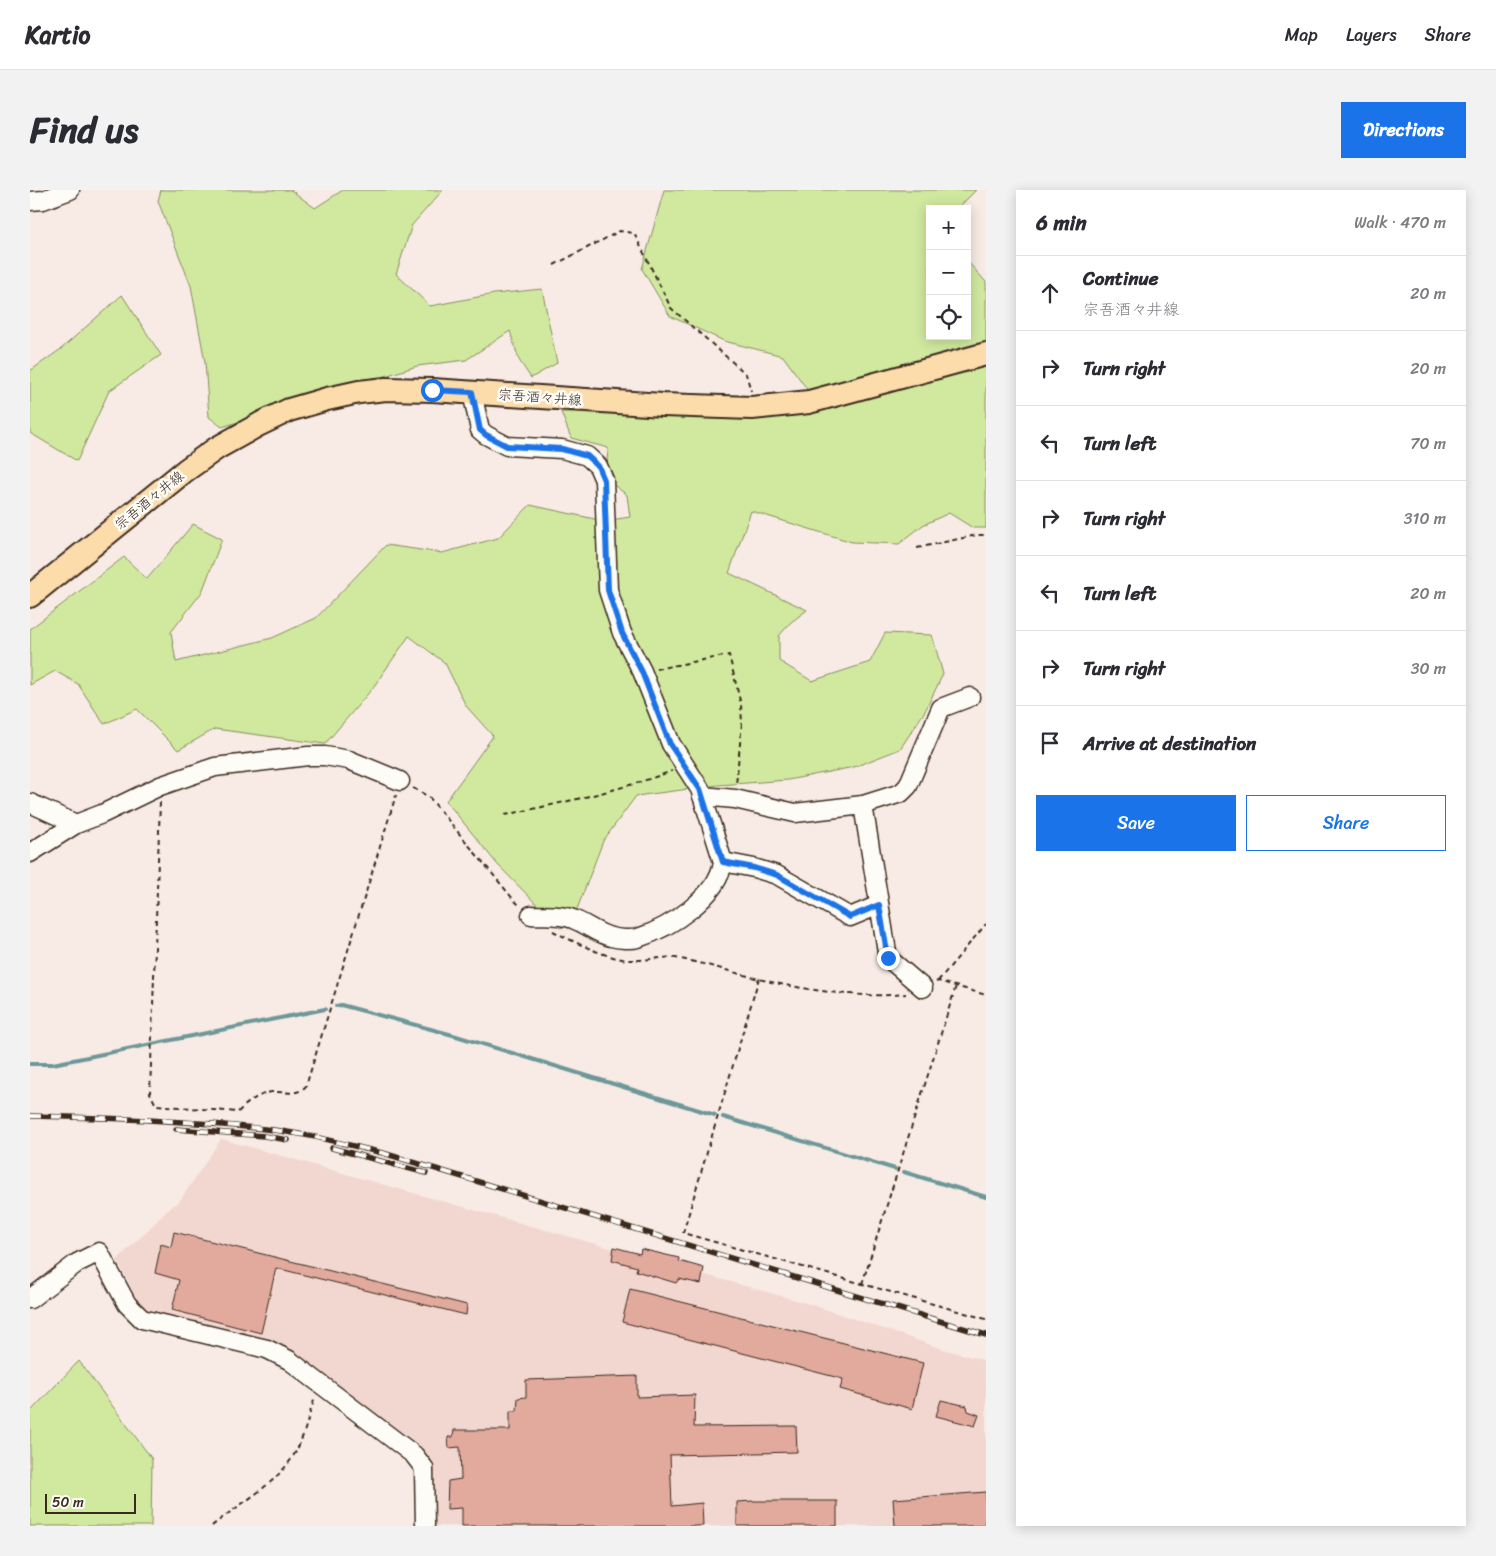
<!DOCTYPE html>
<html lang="en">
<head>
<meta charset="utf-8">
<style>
  body { margin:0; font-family:Sriracha,"Klee One",sans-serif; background:#f2f2f3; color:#2b2b33 }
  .controls { position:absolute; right:15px; top:15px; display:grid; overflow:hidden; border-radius:0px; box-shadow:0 2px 12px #0003 }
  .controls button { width:45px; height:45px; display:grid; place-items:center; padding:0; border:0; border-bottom:1px solid #e1e1e2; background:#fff; color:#2b2b33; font:25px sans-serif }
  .scale { position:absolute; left:15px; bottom:12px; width:91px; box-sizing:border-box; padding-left:5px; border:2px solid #3b2a1e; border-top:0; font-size:14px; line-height:18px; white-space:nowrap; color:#3b2a1e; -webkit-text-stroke:4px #fdfcf7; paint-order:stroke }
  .stop { position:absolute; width:15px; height:15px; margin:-11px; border:4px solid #1a73e8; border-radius:50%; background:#fff }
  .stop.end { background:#1a73e8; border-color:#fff; box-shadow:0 1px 5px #0008 }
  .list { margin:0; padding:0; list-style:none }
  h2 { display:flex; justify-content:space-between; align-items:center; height:65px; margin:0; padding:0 20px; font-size:21px }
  h2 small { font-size:16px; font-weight:400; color:#7c7c81 }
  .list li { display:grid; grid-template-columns:32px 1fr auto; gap:15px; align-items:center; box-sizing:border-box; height:75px; padding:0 20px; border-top:1px solid #e1e1e2 }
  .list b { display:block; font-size:19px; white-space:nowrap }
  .list p { margin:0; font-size:16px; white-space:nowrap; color:#7c7c81 }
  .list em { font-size:16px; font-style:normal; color:#7c7c81 }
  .actions { display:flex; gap:10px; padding:15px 20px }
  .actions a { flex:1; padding:11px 0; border:1px solid #1a73e8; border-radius:0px; text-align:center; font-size:18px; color:#1a73e8 }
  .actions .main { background:#1a73e8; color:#fff }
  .icon { flex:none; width:28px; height:28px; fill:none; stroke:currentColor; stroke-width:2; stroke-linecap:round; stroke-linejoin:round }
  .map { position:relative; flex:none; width:956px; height:1336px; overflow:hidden; border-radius:0px }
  header { display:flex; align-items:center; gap:30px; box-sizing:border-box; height:70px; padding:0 25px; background:#fff; border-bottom:1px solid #e1e1e2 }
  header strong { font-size:24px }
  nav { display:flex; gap:28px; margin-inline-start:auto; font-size:18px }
  .intro { display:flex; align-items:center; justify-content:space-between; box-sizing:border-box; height:120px; padding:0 30px }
  h1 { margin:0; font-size:35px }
  .button { padding:12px 22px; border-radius:0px; background:#1a73e8; color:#fff; font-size:18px; font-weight:700 }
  main { display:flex; gap:30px; padding:0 30px }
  aside { flex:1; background:#fff; border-radius:0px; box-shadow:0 2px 12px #0003 }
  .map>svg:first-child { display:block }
  .built { fill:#f1d7cf }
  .green { fill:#d0e99f; stroke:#868a5e }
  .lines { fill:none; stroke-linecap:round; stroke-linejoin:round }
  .stream { stroke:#6d9798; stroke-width:4 }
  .building { fill:#e2a99d; stroke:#3b2a1e }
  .minor-casing { stroke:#3b2a1e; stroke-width:21 }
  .major-casing { stroke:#3b2a1e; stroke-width:26 }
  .path { stroke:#3b2a1e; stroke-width:2; stroke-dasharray:5 4; stroke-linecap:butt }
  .minor { stroke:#fdfcf7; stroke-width:18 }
  .major { stroke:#fddcac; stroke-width:22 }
  .rail-casing { stroke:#3b2a1e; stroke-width:5.5 }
  .rail { stroke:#fdfcf7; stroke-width:4; stroke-dasharray:11; stroke-linecap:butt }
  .route { stroke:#1a73e8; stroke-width:6 }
  .labels { text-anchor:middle; stroke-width:5; stroke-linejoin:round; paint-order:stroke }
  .street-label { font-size:14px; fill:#3b2a1e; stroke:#fdfcf7 }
</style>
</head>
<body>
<header>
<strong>Kartio</strong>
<nav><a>Map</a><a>Layers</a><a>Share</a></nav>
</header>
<div class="intro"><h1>Find us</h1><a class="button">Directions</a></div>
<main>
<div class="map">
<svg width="956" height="1336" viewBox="0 0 956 1336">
  <rect width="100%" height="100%" fill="#f8ebe5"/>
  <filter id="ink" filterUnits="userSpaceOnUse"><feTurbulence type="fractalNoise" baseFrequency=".02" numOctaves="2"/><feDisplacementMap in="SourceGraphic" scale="10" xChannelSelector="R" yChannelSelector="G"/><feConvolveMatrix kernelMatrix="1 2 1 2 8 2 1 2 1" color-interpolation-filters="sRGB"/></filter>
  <g filter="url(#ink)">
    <polygon class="built" points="191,949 783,1115 910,1158 956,1171 956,1336 399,1336 399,1280 254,1161 122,1123 106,1108 87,1070 142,1016 149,1012"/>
    <g class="green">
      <polygon points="131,0 261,0 285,18 313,0 413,0 382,35 366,84 400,116 464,104 512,99 527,173 501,188 489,170 480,141 436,170 387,176 192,237 179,227 175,172 161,96 128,11"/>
      <polygon points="634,0 946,0 927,19 900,19 900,146 937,146 937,71 956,92 956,338 943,338 919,323 893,335 869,354 822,352 721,321 699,383 777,420 760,433 749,446 749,471 782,491 840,472 855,443 902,445 913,484 895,521 870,559 824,577 758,590 689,595 606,606 573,651 541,735 530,738 467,674 416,611 463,546 436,516 415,473 379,446 342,499 295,554 185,539 148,560 107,519 74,534 48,494 25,481 0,495 0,439 94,367 117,389 163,334 192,349 172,402 141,442 146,472 242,448 286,428 356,355 412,363 468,348 500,315 574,331 600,327 597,305 581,293 564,287 577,272 578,258 541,248 531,222 676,222 751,225 777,199 753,166 694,151 640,126 612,79"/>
      <polygon points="92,105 131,165 79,201 47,271 0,243 0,181 31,159"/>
      <polygon points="49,1171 122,1269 121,1336 0,1336 0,1222"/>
    </g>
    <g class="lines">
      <g class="stream">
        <polyline points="306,816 311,815 423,845 685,925"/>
        <polyline points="0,874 23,874 295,819"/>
        <polyline points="693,927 865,979"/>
        <polyline points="874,982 956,1007"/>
      </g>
    </g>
    <g class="building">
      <polygon points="144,1042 437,1115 436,1125 246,1078 231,1143 142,1120 149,1090 125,1083 131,1054 141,1057"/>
      <polygon points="584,1057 610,1064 611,1059 649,1068 649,1071 674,1078 671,1094 649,1089 646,1093 606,1081 607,1077 582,1070"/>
      <polygon points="600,1099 893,1173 882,1219 810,1199 813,1189 592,1132"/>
      <polygon points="607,1186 607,1207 665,1205 664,1237 766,1236 767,1262 640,1265 642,1316 672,1313 673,1336 432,1336 432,1318 417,1319 418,1291 431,1289 430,1257 419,1258 418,1247 423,1247 424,1240 480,1240 480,1221 487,1221 488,1208 496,1207 496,1190"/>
      <polygon points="911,1210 937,1216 938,1221 949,1225 945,1236 906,1226"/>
      <polygon points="956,1302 956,1330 955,1330 954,1336 865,1336 863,1309"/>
      <polygon points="724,1311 807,1311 807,1336 707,1336 707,1312"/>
    </g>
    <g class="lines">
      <defs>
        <g id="minor">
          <polyline points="0,11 13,10 40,0"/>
          <path d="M442,202L450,240L456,245L477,256L532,259L557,266L568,276L574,290L578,400L592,443L612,481L641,554L670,599L693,672C688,707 639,738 608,748C601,750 588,749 581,747C568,744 556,734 543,729C531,724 514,726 501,725"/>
          <polyline points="672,606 705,609 765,623 833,615 871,603 878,596 911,518 940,507"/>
          <polyline points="0,613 46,634"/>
          <polyline points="833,615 858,768 893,798"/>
          <polyline points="0,663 46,634 72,624 130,596 185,577 278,566 295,566 319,570 370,591"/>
          <polyline points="693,672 724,678 747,685 820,727 849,715"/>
          <polyline points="0,1109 47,1073 69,1062 97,1114 112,1129 237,1159 259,1170 384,1265 394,1278 395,1336"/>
        </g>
        <polyline id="major" points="0,406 156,280 187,258 230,234 259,220 297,209 329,202 356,199 402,200 633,215 722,218 779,212 956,164"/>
      </defs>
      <use href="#minor" class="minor-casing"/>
      <use href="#major" class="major-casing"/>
      <g class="path">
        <polyline points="524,75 590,41 604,43 641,118 716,184 721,201"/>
        <polyline points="887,358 947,345 956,345"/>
        <polyline points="626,479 699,465 711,515 712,533 706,595"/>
        <polyline points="383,598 399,607 484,710 490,716"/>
        <path d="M130,612L120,903L126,915L208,922C217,913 228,904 242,902C255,901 266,907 276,896L366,605"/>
        <path d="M475,625C531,613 588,601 642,581"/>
        <path d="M523,741C542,751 580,770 601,770C618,771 634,765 651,769C686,776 720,788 755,795C794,802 836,808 876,804"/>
        <polyline points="729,788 653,1043 956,1129"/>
        <polyline points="908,791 956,734"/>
        <polyline points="906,792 908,791 956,805"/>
        <polyline points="832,1094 926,796"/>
        <path d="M182,1336C212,1311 253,1292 269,1255C276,1240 279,1223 285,1208"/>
      </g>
      <use href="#minor" class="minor"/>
      <use href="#major" class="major"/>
      <defs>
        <g id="rail">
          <path d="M0,926C78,928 157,930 235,939C275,943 314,954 353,963L956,1145"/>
          <polyline points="146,939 234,946 258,950"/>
          <polyline points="302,958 396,983"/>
        </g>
      </defs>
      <use href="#rail" class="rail-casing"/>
      <use href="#rail" class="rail"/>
    </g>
  </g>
  <g class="lines" filter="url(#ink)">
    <polyline class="route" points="402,200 442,202 450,240 456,245 477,256 532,259 557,266 568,276 574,290 578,400 592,443 612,482 640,554 670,599 693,672 724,678 747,685 820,727 849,715 858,768"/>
  </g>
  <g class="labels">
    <g class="street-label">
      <text transform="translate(510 207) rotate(4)" y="5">宗吾酒々井線</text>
      <text transform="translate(119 310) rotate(-39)" y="5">宗吾酒々井線</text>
    </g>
  </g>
</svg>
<div class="controls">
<button>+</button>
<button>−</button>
<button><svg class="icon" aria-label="locate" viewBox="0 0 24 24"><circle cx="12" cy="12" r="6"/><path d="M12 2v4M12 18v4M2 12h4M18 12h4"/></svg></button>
</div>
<div class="scale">50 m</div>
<div class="stop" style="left:402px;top:200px"></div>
<div class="stop end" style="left:858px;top:768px"></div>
</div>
<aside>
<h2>6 min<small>Walk · 470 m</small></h2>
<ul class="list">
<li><svg class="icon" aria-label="ahead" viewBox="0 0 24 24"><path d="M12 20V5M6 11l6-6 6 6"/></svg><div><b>Continue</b><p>宗吾酒々井線</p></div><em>20 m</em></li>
<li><svg class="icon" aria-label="right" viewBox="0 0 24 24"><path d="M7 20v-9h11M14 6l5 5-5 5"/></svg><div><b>Turn right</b></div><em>20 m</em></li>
<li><svg class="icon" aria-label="left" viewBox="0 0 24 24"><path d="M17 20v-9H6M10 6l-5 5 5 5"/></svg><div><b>Turn left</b></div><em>70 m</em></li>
<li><svg class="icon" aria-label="right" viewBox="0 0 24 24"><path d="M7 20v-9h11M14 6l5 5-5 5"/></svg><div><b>Turn right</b></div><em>310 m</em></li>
<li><svg class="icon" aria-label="left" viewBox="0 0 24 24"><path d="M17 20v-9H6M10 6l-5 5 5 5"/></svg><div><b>Turn left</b></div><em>20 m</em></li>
<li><svg class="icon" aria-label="right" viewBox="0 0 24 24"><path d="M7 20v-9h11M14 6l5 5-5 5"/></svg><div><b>Turn right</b></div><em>30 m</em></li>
<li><svg class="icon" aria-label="arrive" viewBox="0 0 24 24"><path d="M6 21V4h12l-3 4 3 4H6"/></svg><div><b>Arrive at destination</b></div></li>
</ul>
<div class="actions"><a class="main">Save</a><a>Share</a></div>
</aside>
</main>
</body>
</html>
